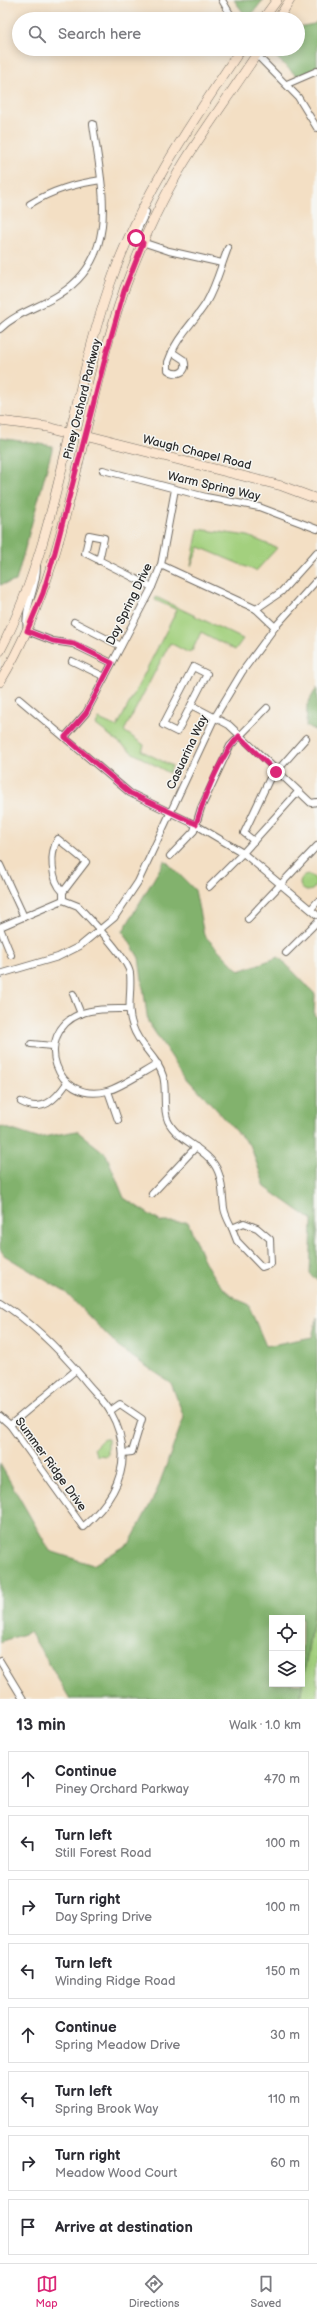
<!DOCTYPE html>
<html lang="en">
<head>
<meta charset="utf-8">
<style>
  body { margin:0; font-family:"Balsamiq Sans",sans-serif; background:#f7f7f7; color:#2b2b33 }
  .controls { position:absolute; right:12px; bottom:12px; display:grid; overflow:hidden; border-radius:0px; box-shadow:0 2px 10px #0003 }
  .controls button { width:36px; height:36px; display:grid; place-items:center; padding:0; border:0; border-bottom:1px solid #e1e1e2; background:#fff; color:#2b2b33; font:20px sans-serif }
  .stop { position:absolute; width:12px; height:12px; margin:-9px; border:3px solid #db2777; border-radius:50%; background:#fff }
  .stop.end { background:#db2777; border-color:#fff; box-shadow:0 1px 4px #0008 }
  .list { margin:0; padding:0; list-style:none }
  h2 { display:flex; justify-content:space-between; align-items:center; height:52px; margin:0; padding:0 16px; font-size:17px }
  h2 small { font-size:13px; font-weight:400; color:#7c7c81 }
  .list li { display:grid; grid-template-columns:26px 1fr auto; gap:12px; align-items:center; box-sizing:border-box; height:56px; margin:0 8px 8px; padding:0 8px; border:1px solid #e1e1e2; border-radius:0px }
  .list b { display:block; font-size:15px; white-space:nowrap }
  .list p { margin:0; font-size:13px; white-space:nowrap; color:#7c7c81 }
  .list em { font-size:13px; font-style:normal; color:#7c7c81 }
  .icon { flex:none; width:22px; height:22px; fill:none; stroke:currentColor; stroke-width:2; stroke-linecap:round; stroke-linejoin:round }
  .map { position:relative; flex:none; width:317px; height:1699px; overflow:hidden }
  .search { position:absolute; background:#fff; box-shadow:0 2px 10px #0003; left:12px; right:12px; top:12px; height:44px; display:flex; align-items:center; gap:10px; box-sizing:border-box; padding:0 14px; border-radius:22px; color:#7c7c81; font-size:15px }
  .sheet { height:564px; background:#fff }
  nav { display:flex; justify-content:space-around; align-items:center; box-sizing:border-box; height:56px; border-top:1px solid #e1e1e2; background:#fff; font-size:11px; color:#7c7c81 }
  nav a { display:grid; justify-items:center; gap:2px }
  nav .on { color:#db2777 }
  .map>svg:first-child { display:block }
  .green { fill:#a3d07e; stroke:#677e54 }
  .forest { fill:#82b26d; stroke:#566e4c; fill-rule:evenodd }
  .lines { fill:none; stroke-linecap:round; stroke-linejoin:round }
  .street-casing { stroke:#716a61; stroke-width:8 }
  .secondary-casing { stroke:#716a61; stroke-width:10 }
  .street { stroke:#fff; stroke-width:6 }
  .secondary { stroke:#fbe5cf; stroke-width:9 }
  .route { stroke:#db2777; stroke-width:5 }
  .labels { text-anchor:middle; stroke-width:3; stroke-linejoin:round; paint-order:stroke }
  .street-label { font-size:12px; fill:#2b2b2b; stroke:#f6f6f2 }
</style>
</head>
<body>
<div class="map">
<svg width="317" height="1699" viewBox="0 0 317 1699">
  <rect width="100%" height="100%" fill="#f6f6f2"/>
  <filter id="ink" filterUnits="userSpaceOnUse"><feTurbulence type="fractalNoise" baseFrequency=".025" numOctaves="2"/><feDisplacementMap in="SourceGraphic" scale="8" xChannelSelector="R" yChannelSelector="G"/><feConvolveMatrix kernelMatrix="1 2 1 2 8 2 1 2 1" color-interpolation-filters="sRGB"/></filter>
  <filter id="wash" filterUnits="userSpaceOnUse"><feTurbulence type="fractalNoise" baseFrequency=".012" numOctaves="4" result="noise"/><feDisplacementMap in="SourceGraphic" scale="16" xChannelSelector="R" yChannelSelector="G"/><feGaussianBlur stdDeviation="0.9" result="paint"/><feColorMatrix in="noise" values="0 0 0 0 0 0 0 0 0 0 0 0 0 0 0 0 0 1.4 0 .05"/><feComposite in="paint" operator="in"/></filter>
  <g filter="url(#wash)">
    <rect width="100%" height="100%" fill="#f3dfc4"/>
    <g class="green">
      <polygon points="198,529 248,536 277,548 256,571 199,547 191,566"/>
      <polygon points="156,597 243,639 235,650 201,632 192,651 187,652 170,643 124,731 144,745 142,751 172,766 169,773 133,753 96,725 99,719 117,727 177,610 155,600"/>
      <circle cx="308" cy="883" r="8"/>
      <polygon points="103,1439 108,1439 108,1454 107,1456 96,1455 94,1448"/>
      <polygon points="317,1594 317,1699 300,1699"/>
    </g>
    <g class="forest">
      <polygon points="234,0 263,0 248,19"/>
      <polygon points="317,21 317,69 298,77 269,51 270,49 298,49 298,27 314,24"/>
      <polygon points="0,438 53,446 16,581 0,585"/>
      <polygon points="317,687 317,731 306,726 307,705"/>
      <polygon points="165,860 195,890 204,935 239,971 279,957 315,994 314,1015 317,1017 317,1281 310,1273 312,1220 265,1187 251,1147 181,1071 148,1022 139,958 123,931"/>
      <path d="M0,1126L37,1138L77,1131L106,1154L124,1198L161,1222H188C201,1254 213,1292 248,1304L266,1346L312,1337L317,1317V1591L300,1699H70L30,1632L0,1642V1464L50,1551L93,1565L130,1543L156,1493L184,1417L171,1383L122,1350L65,1292L4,1255L0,1249ZM272,1618H302V1684H272Z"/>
    </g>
  </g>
  <g filter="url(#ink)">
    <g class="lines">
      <defs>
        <g id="street">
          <polyline points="222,0 233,19"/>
          <polyline points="251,49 298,97 317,128"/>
          <polyline points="287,84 317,71"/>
          <path d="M30,204C53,190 74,184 101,180"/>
          <polyline points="146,212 136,233 136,238 139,241 169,251 222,263"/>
          <path d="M0,329C17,312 41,307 60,294C122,255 101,184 93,124"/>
          <path d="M172,352L168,362V370C177,377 189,372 184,360L172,352C180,333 195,321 206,303C216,286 221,266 228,248"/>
          <polyline points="103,470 206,497 259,507 317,529"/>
          <polyline points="99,561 104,538 89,535 85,553 152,587"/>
          <polyline points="161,565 256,609 275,627"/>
          <path d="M37,566C37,590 23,607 27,631L53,641L73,644L112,663"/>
          <polyline points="256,609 281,592 317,552"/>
          <polyline points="74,622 121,646"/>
          <polyline points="72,661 105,677"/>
          <polygon points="193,667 207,674 177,732 163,725"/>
          <polyline points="19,699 130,793 196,825 243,853 317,915"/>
          <polyline points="191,705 229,725 311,803 317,802"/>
          <polyline points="65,737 86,713 152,587 161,565 175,489"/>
          <polyline points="254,841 244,833 269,780 306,738"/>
          <polyline points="170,856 194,831 201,808 230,746 267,708"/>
          <polyline points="0,865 24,917"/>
          <polyline points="209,887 243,853 298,792"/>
          <path d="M63,892C51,880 49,853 58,839L86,862L63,892V900"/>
          <polyline points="311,909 317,902"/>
          <polyline points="248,919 317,846"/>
          <path d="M0,927L63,900L78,906C90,919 127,957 130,973C132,992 126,1009 133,1027C139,1046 157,1056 163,1076C167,1090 162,1107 168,1121C177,1140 203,1147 214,1164C223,1177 222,1194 224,1208C225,1215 229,1222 232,1228"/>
          <polyline points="0,928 11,955"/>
          <polyline points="286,953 317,922"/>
          <polyline points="0,974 58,957 80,946 114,918 138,882 215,717 242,672 275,627 317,580"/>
          <polyline points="73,994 81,1014"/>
          <path d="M129,1009C113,1009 95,1008 80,1014C32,1034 56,1105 107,1091C122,1087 143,1072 158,1064"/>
          <polyline points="31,1044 53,1046"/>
          <polyline points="108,1091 118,1120"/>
          <path d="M21,1102C43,1113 55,1100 67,1083"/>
          <polyline points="152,1194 196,1147"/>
          <polygon points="244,1223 257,1228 270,1239 271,1264 262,1267 237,1241 232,1228"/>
          <path d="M0,1302C33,1323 58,1348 83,1378C91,1389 103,1399 110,1411C136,1457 120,1495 83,1527L10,1425L0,1416"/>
          <polyline points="110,1411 120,1404 142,1419 132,1452 123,1453"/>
          <polyline points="10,1425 76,1370"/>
          <polyline points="0,1661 23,1699"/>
        </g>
        <g id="secondary">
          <polyline points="263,19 277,0"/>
          <polyline points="278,19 290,0"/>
          <polyline points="0,421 48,427 282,486 317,499"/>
          <path d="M0,651C58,540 68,408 108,290C138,201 189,126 241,49"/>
          <path d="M0,682C72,563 79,419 124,290C142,241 164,193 192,150C214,116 238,83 260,49"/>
        </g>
      </defs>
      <use href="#street" class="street-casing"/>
      <use href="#secondary" class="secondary-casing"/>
      <use href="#street" class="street"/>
      <use href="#secondary" class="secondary"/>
    </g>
  </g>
  <g class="lines" filter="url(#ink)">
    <path class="route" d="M136,238L143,243L124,291L107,351L55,552L43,593L27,631L53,641L74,644L112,663L86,713L65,737L130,793L196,824C204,798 220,756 239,736L276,772"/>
  </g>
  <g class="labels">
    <g class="street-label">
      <text transform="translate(82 399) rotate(-76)" y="4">Piney Orchard Parkway</text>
      <text transform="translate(197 452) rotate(14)" y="4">Waugh Chapel Road</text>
      <text transform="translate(214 486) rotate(13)" y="4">Warm Spring Way</text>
      <text transform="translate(129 604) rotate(-64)" y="4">Day Spring Drive</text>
      <text transform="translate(187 752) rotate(-65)" y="4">Casuarina Way</text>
      <text transform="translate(51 1464) rotate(54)" y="4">Summer Ridge Drive</text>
    </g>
  </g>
</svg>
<div class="controls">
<button><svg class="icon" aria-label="locate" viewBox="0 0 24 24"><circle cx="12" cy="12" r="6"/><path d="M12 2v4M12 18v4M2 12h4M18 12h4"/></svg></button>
<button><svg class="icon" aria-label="layers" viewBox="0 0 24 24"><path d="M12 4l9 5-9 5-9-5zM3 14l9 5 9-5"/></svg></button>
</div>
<div class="stop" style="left:136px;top:238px"></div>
<div class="stop end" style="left:276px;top:772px"></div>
<div class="search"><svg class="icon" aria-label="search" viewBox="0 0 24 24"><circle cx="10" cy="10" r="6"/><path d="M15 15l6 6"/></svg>Search here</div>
</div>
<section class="sheet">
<h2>13 min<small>Walk · 1.0 km</small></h2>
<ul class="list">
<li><svg class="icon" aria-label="ahead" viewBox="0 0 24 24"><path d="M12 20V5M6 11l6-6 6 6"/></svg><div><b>Continue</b><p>Piney Orchard Parkway</p></div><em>470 m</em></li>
<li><svg class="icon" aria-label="left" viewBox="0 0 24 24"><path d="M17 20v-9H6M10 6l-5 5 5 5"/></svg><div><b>Turn left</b><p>Still Forest Road</p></div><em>100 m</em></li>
<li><svg class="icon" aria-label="right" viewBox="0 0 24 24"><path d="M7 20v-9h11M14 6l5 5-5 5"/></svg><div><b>Turn right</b><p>Day Spring Drive</p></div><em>100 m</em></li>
<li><svg class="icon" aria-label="left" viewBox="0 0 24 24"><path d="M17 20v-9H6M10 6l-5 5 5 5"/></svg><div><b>Turn left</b><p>Winding Ridge Road</p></div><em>150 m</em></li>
<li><svg class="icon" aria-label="ahead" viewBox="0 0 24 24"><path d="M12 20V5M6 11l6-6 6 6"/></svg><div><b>Continue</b><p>Spring Meadow Drive</p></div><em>30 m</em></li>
<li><svg class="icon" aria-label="left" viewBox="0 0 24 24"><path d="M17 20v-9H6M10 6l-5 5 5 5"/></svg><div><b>Turn left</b><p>Spring Brook Way</p></div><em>110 m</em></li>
<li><svg class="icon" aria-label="right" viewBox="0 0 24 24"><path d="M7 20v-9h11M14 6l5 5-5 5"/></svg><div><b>Turn right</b><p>Meadow Wood Court</p></div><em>60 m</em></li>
<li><svg class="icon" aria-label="arrive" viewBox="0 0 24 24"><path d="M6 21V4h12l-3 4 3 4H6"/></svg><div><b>Arrive at destination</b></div></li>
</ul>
</section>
<nav>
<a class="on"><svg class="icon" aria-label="map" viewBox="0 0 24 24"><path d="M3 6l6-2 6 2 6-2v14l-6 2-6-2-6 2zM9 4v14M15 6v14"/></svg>Map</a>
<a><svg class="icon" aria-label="directions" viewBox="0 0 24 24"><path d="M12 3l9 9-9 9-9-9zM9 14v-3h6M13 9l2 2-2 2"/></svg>Directions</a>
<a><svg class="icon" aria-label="saved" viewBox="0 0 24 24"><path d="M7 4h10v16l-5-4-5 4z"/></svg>Saved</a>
</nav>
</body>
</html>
